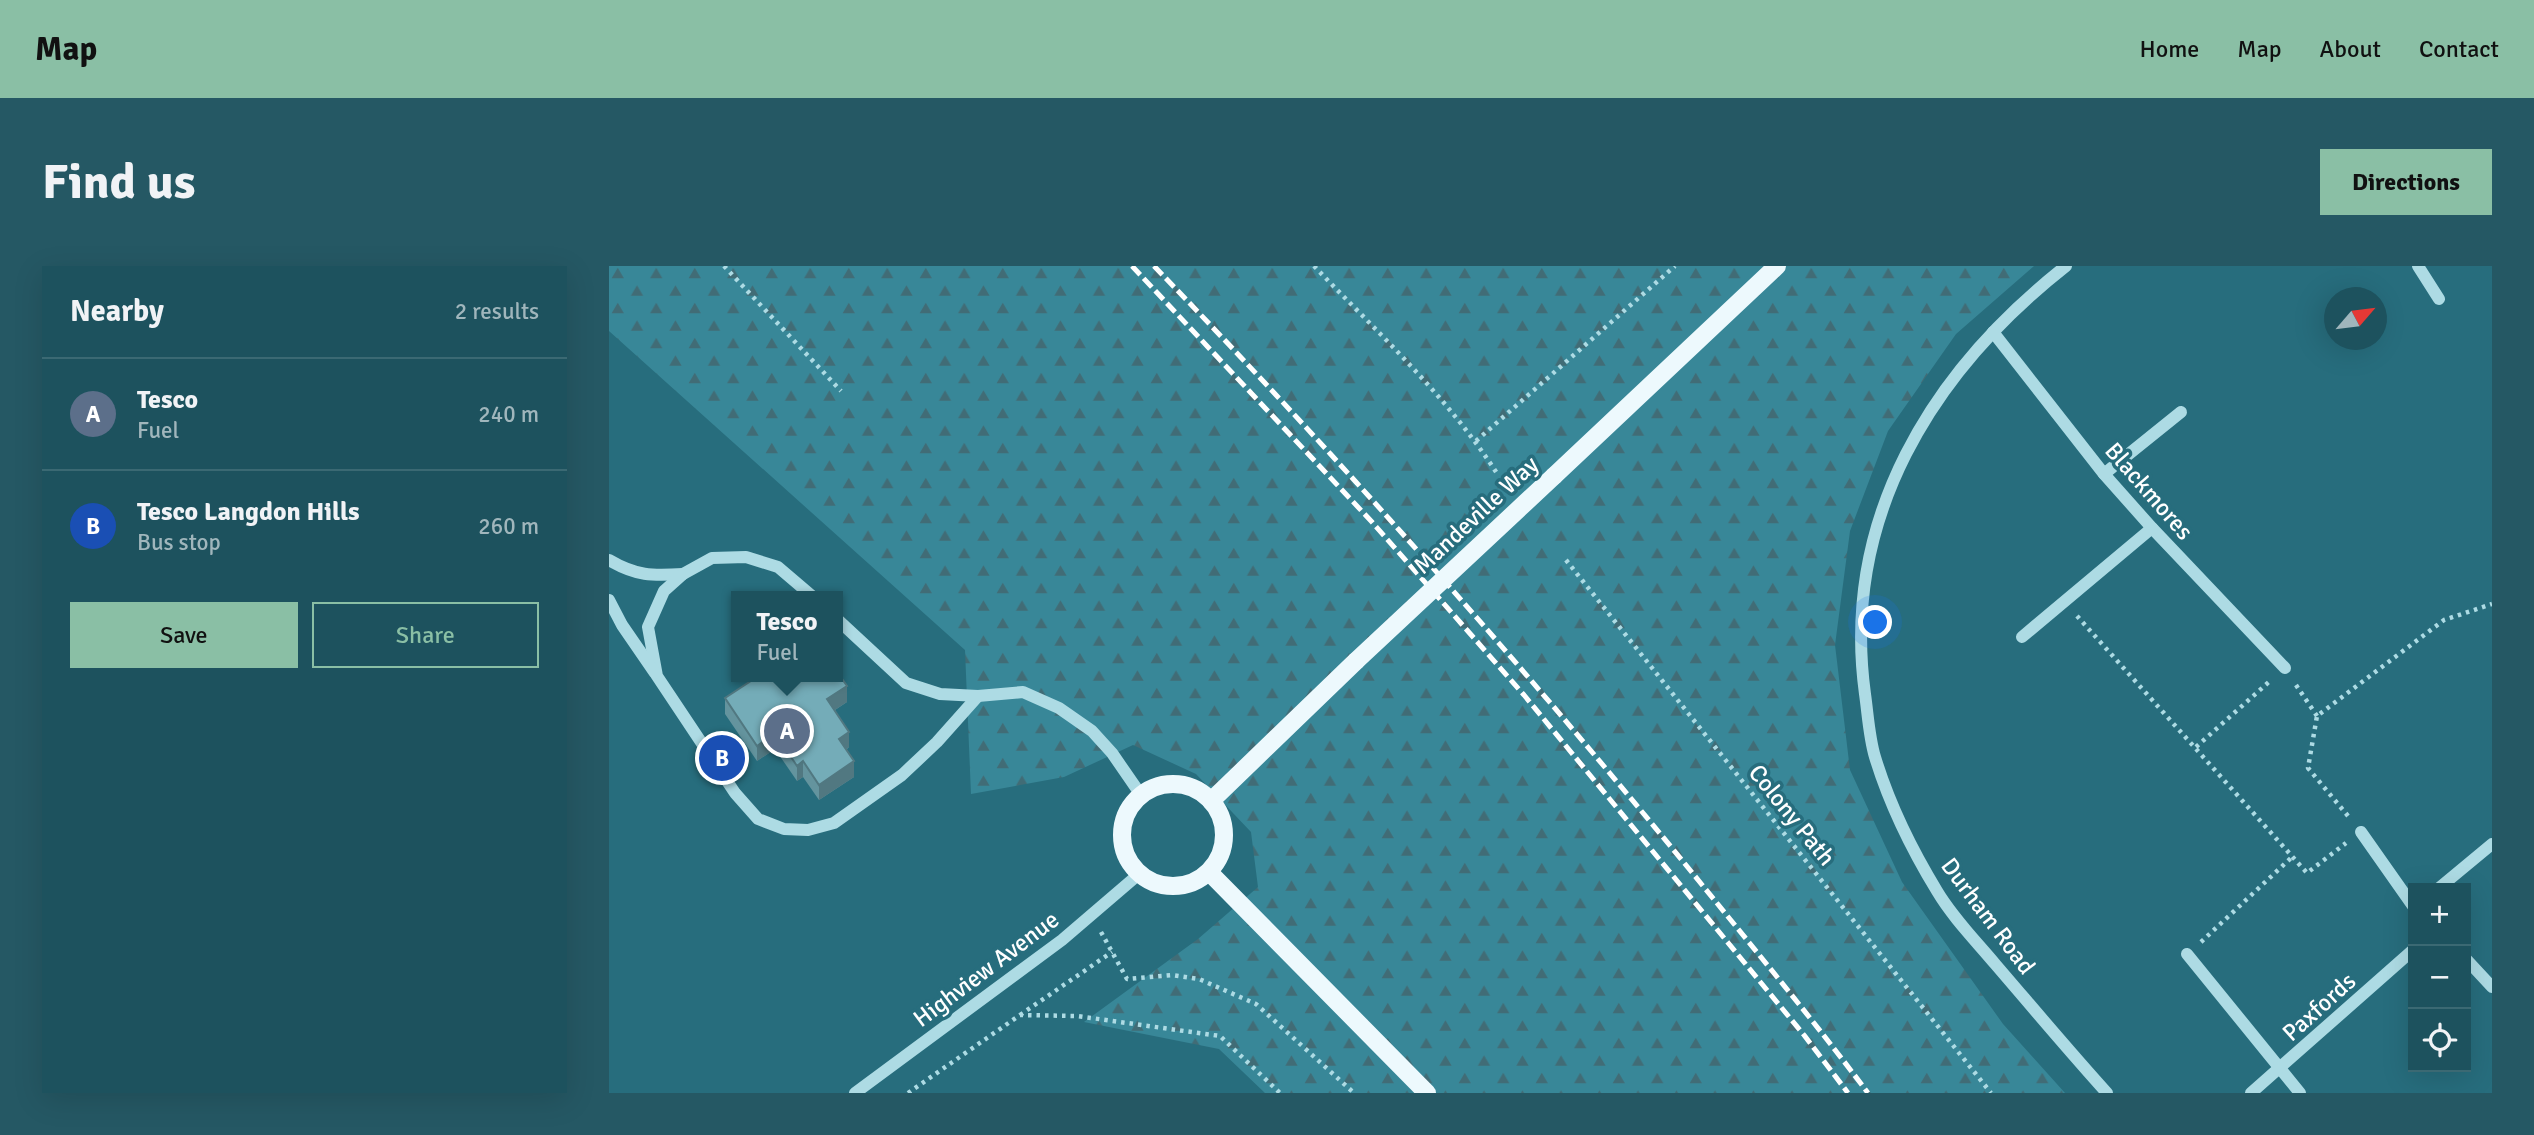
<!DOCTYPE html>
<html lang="en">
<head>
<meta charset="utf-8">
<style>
  body { margin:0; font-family:Signika,sans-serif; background:#255864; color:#f1f3f6 }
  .controls { position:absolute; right:21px; bottom:21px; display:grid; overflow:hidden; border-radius:0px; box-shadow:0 7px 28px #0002 }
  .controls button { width:63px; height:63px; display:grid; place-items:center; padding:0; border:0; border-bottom:2px solid #3b6973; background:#1d525e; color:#f1f3f6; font:35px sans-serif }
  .compass { position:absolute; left:1715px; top:21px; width:63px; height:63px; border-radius:50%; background:#1d525e; box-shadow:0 7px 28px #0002; rotate:62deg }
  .you { position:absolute; left:1267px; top:357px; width:24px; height:24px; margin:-18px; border:5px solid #fff; border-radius:50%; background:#1a73e8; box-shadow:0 0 0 10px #1a73e833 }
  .badge { display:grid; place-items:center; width:46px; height:46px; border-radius:50%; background:#8abfa5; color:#fff; font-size:23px; font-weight:700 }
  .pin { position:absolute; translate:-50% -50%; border:4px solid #fff; box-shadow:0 2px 7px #0006 }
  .popup { position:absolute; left:122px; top:325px; width:112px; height:91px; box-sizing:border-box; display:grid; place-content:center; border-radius:0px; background:#1d525e; filter:drop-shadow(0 2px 5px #0005); font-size:23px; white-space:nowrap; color:#a0b6bc }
  .popup b { font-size:26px; color:#f1f3f6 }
  .popup::after { content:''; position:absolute; left:50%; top:100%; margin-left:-14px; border:14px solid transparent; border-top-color:#1d525e }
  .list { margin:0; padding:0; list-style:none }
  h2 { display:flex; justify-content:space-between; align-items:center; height:91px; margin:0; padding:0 28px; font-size:30px }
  h2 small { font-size:23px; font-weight:400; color:#a0b6bc }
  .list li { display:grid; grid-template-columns:46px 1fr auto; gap:21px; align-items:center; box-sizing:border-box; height:112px; padding:0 28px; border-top:2px solid #3b6973 }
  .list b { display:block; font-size:26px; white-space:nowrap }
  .list p { margin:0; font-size:23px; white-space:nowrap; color:#a0b6bc }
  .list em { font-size:23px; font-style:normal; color:#a0b6bc }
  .actions { display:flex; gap:14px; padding:21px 28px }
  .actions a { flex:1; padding:16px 0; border:2px solid #8abfa5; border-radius:0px; text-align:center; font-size:24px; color:#8abfa5 }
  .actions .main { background:#8abfa5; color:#111 }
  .icon { flex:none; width:38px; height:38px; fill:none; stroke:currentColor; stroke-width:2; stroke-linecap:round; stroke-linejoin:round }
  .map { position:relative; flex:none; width:1883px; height:827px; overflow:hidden; border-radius:0px }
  header { display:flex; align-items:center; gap:42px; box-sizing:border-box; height:98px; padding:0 35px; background:#8abfa5; color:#111 }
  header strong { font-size:33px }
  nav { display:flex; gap:38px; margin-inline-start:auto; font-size:24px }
  .intro { display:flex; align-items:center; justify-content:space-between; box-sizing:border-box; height:168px; padding:0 42px }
  h1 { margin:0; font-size:49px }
  .button { padding:18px 32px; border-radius:0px; background:#8abfa5; color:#111; font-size:24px; font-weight:700 }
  main { display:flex; gap:42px; padding:0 42px }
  aside { flex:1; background:#1d525e; border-radius:0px; box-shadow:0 7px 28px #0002 }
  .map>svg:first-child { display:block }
  .forest { fill:url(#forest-firs) }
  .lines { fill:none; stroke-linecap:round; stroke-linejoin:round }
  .path { stroke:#addbe4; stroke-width:4.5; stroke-dasharray:3.5 5; stroke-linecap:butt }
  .minor { stroke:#addbe4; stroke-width:12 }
  .major { stroke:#edf9fd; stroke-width:18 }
  .rail { stroke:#fff; stroke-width:5; stroke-dasharray:12 5; stroke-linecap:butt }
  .major-bridge { stroke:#edf9fd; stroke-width:18 }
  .wall { fill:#64949e }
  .shaded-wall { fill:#517881 }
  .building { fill:#74acb8; stroke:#517881; stroke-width:2 }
  .labels { text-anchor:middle; stroke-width:7; stroke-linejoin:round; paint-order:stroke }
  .street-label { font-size:24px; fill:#fff; stroke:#276d7d }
</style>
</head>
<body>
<header>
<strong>Map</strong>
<nav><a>Home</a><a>Map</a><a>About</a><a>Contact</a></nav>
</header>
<div class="intro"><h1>Find us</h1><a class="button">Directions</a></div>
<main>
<aside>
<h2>Nearby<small>2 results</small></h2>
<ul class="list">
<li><span class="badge" style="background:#5c6f8a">A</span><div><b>Tesco</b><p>Fuel</p></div><em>240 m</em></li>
<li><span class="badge" style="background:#1a4fb4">B</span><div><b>Tesco Langdon Hills</b><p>Bus stop</p></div><em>260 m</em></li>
</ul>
<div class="actions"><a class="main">Save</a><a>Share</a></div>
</aside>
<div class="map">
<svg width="1883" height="827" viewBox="0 0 1883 827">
  <defs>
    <pattern id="forest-firs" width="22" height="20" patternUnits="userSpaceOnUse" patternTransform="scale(1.75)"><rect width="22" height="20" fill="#388798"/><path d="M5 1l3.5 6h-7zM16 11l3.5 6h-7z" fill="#416c76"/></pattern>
  </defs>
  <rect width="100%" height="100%" fill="#276d7d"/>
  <polygon class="forest" points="0,0 1425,0 1347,68 1279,165 1241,265 1226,379 1241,504 1293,616 1394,758 1456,827 656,827 610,783 475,756 589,673 649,621 642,566 587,508 524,479 455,511 362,528 356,384 0,65"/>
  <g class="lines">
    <g class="path">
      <polyline points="115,0 232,125"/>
      <path d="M705,0C769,67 839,131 889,209"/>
      <polyline points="867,175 1066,0"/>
      <polyline points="957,294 1382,827"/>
      <polyline points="1468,350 1698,607 1737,577"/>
      <polyline points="1687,419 1708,450"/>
      <polyline points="1587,481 1661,415"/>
      <polyline points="1739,550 1699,502 1708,450 1835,354 1883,338"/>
      <polyline points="492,666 518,713 563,709 590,713 647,738 745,827"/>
      <polyline points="1592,676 1683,591"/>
      <polyline points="411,749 503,686"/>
      <polyline points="299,827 411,749 468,750 611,770 671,827"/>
    </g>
    <g class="minor">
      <path d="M1457,0C1322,106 1232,253 1256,428C1259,449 1260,471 1266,491C1280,537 1303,584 1328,625C1344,652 1367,675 1387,699C1424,742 1460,785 1498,827"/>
      <polyline points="1809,0 1830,33"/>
      <polyline points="1384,66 1495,208 1543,262 1676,402"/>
      <polyline points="1495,208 1572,146"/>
      <path d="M0,294C27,310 43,310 74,308"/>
      <polyline points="203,330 169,301 137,291 103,292 74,308 55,325 39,361 48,410 126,527 149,553 175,563 199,564 225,557 293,509 328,476 369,430"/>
      <polyline points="0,334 13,359 46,407"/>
      <polyline points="229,354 297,417 331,428 369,430 414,426 450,442 483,465 503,487 532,529"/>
      <polyline points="1413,371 1543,262"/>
      <polyline points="1752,566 1804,640"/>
      <polyline points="1830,622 1883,578"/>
      <polyline points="1578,688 1691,827"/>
      <polyline points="1857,693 1883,721"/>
      <polyline points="246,827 453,674 530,608"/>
      <polyline points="1642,827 1804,684"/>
    </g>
    <g class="major">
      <polyline points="945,210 1168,0"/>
      <circle cx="564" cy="569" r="51"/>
      <polyline points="602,535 747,395"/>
      <polyline points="600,606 818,827"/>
    </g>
    <g class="rail">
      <polyline points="523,0 763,256 915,429 1195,769 1239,827"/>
      <path d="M545,0C732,194 910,395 1081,604C1141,678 1202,751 1259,827"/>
    </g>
    <polyline class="major-bridge" points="747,395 945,210"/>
  </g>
  <polygon class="wall" points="116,432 238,436 226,444 240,481 237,484 245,511 210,534 194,511 188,515 166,483 148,495 116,448"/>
  <g class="shaded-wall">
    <polygon points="238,420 238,436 218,449 218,433"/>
    <polygon points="240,466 240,481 230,488 230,473"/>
    <polygon points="166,467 166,483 148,495 148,480"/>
    <polygon points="194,495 194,511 188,515 188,500"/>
    <polygon points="245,495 245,511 210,534 210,519"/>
  </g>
  <polygon class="building" points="229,407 238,420 218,433 240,466 230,473 245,495 210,519 194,495 188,500 166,467 148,480 116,432 148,411 229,411"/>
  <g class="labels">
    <g class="street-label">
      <text transform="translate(1540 225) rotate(49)" y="8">Blackmores</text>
      <text transform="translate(867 249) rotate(-43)" y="8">Mandeville Way</text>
      <text transform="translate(1183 549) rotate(51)" y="8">Colony Path</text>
      <text transform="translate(1379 650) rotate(53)" y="8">Durham Road</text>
      <text transform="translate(377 703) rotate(-37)" y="8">Highview Avenue</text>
      <text transform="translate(1710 741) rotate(-42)" y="8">Paxfords</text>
    </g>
  </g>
</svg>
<div class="controls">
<button>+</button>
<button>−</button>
<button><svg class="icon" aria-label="locate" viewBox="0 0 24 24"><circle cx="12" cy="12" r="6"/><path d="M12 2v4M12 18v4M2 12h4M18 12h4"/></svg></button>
</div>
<svg class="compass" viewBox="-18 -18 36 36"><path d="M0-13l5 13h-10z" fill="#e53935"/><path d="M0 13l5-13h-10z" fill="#a0b6bc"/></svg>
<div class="you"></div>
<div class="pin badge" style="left:178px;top:465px;background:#5c6f8a">A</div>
<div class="popup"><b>Tesco</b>Fuel</div>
<div class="pin badge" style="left:113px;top:492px;background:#1a4fb4">B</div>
</div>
</main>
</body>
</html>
